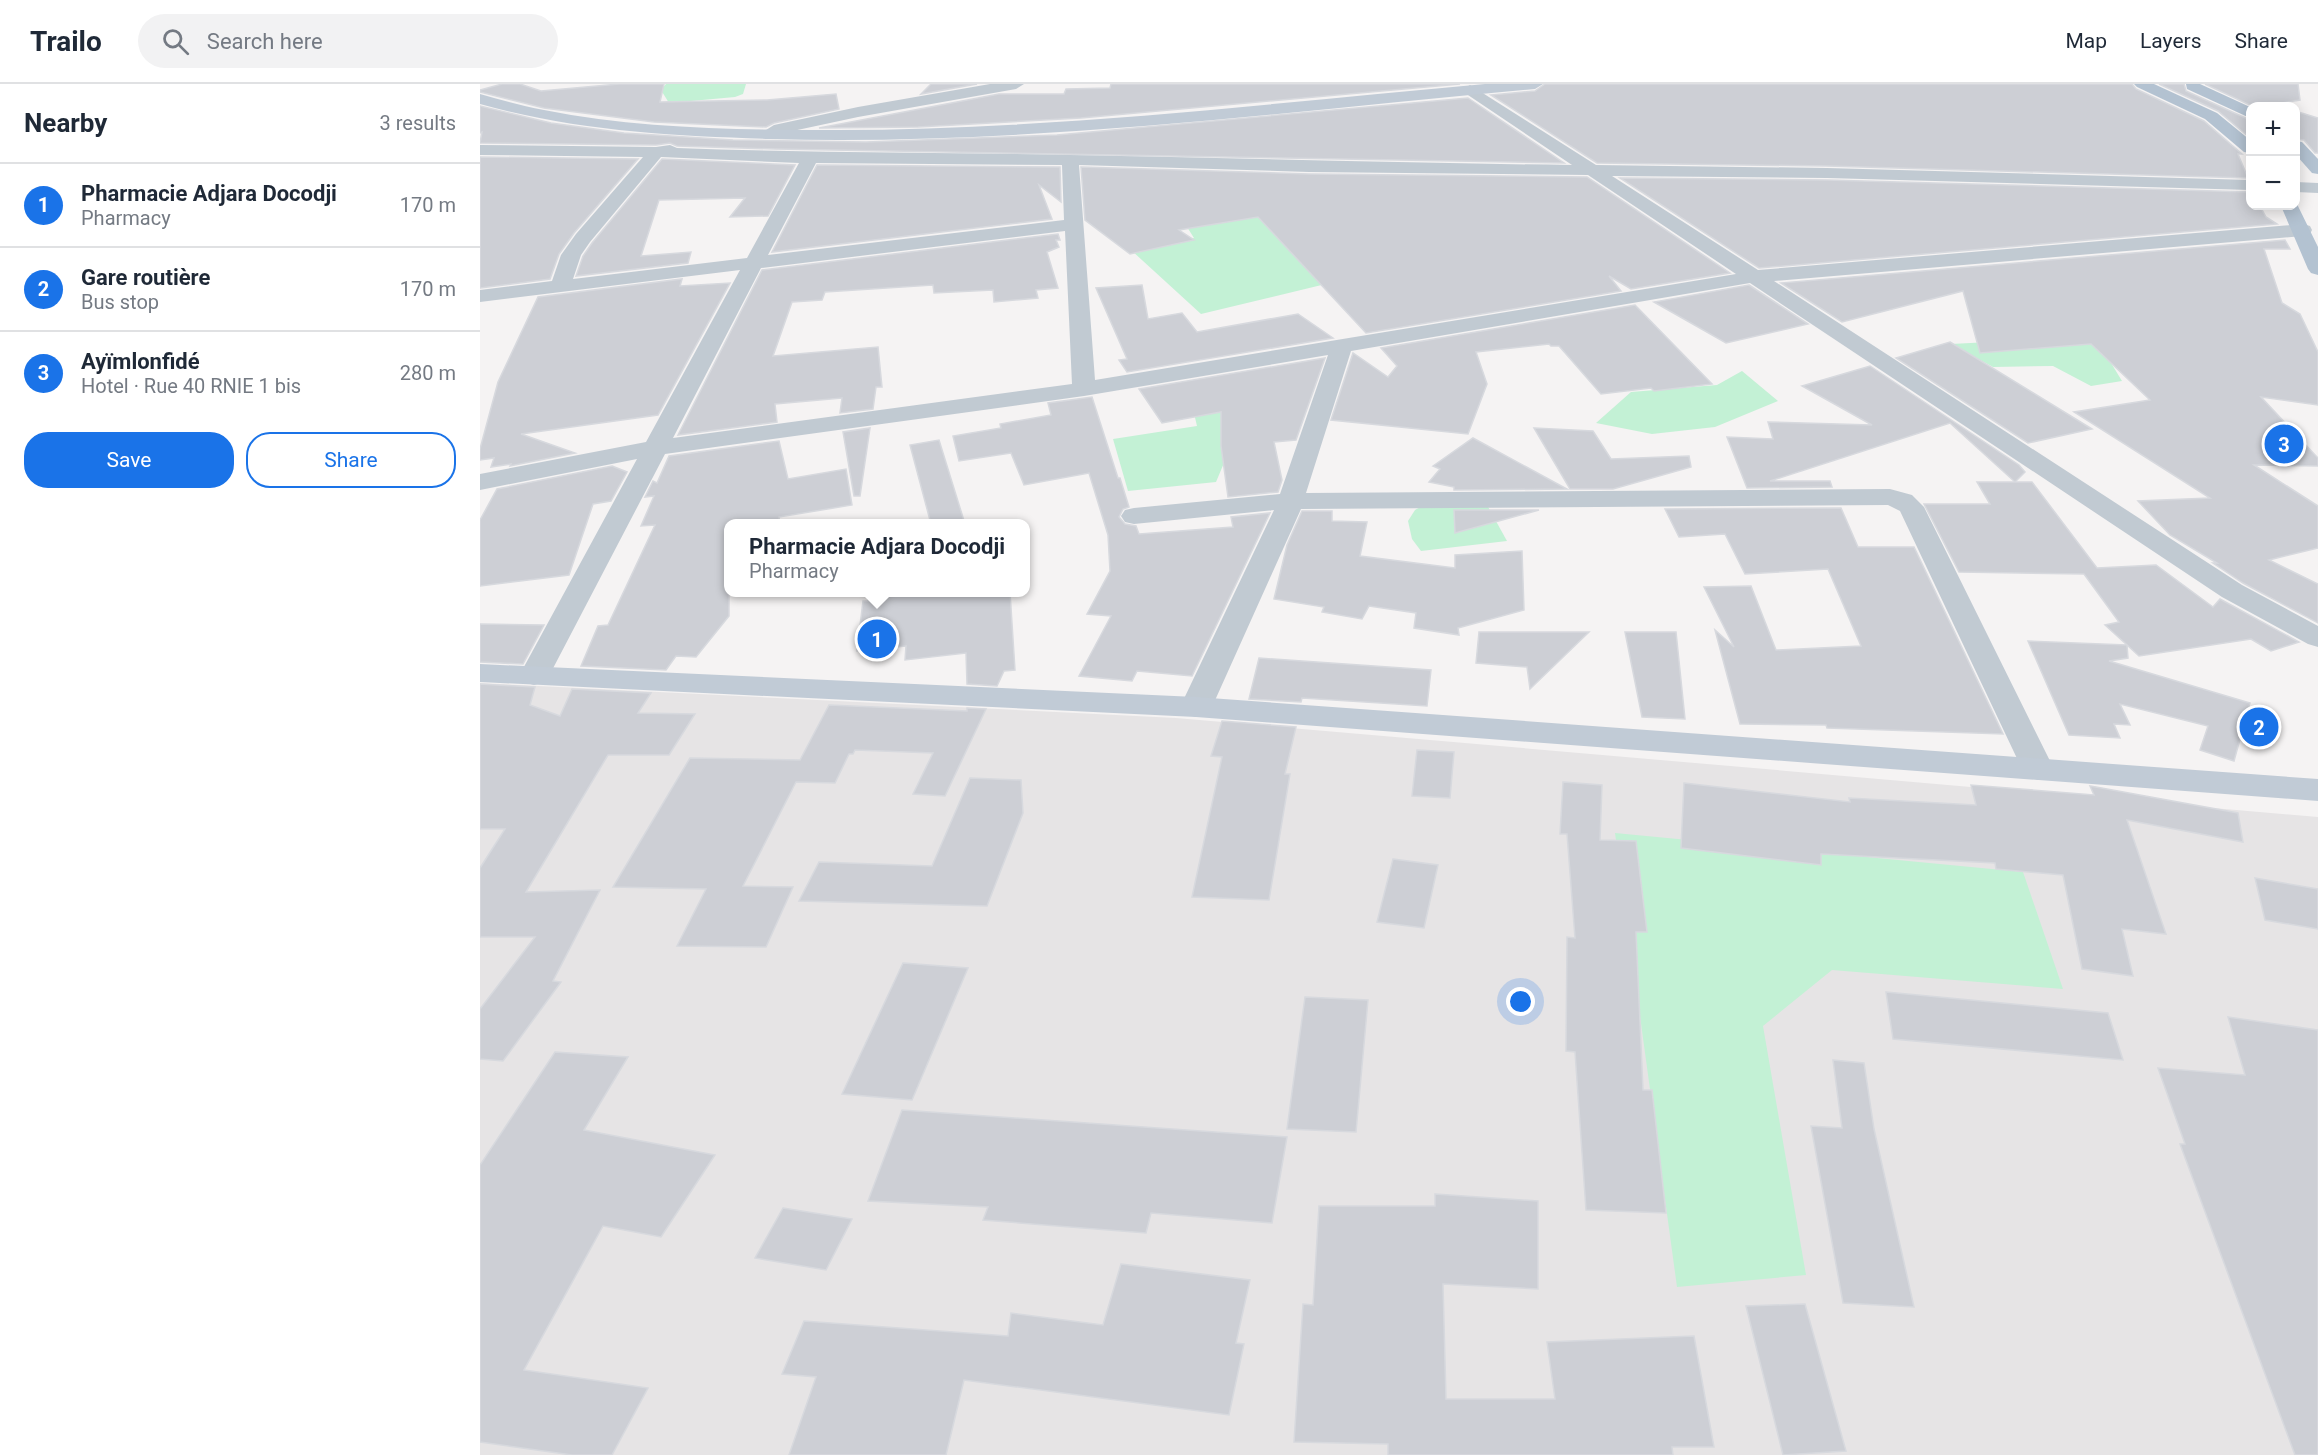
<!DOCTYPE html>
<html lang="en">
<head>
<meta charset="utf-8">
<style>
  body { margin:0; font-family:Roboto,sans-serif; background:#f2f2f3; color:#1f2937 }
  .controls { position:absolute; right:18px; top:18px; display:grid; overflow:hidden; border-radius:12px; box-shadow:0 3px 15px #0003 }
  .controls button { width:54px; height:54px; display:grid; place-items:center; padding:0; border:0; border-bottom:2px solid #e0e1e3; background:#fff; color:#1f2937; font:30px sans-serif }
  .you { position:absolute; left:1041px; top:918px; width:21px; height:21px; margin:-15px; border:4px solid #fff; border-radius:50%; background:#1a73e8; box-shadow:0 0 0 9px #1a73e833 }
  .badge { display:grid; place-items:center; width:39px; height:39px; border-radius:50%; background:#1a73e8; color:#fff; font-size:20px; font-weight:700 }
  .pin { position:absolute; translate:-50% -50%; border:3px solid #fff; box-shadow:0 2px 6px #0006 }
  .popup { position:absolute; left:244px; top:435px; width:306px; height:78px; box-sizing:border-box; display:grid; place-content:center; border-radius:12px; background:#fff; filter:drop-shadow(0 2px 4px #0005); font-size:20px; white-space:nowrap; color:#747a83 }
  .popup b { font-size:22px; color:#1f2937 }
  .popup::after { content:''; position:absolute; left:50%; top:100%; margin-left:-12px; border:12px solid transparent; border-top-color:#fff }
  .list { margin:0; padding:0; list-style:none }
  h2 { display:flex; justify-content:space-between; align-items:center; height:78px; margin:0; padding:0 24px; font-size:26px }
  h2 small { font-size:20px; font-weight:400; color:#747a83 }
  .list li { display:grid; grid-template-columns:39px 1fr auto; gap:18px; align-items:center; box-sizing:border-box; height:84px; padding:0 24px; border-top:2px solid #e0e1e3 }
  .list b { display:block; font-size:22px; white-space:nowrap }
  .list p { margin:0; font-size:20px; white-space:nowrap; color:#747a83 }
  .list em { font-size:20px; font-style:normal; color:#747a83 }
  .actions { display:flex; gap:12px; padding:18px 24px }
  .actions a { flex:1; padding:14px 0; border:2px solid #1a73e8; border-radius:24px; text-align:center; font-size:21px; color:#1a73e8 }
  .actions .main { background:#1a73e8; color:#fff }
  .icon { flex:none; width:33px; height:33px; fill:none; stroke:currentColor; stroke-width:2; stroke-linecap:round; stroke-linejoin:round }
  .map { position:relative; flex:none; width:1838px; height:1371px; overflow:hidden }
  header { display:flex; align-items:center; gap:36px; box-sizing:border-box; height:84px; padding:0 30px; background:#fff; border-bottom:2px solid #e0e1e3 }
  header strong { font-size:28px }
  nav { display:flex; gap:33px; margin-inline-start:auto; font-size:21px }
  .search { width:420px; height:54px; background:#f2f2f3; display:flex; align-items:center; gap:15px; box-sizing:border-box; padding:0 21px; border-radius:33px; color:#747a83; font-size:22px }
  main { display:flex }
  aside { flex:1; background:#fff }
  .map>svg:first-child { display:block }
  .education { fill:#e6e4e5 }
  .green { fill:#c3f1d5 }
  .building { fill:#cdcfd5; stroke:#d7d9de; stroke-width:1.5 }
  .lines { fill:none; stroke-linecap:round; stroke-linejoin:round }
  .street { fill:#c1cad2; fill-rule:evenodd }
  .secondary { fill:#c1cbd6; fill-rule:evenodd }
  .primary { fill:#b3c2d1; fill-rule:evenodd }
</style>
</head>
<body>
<header>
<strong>Trailo</strong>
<div class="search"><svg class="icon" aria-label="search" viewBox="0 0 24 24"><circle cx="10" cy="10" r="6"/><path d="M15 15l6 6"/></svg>Search here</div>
<nav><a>Map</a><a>Layers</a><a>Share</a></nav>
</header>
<main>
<aside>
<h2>Nearby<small>3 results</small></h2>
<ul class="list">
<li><span class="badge">1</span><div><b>Pharmacie Adjara Docodji</b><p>Pharmacy</p></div><em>170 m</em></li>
<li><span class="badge">2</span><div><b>Gare routière</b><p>Bus stop</p></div><em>170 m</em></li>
<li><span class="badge">3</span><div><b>Ayïmlonfidé</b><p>Hotel · Rue 40 RNIE 1 bis</p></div><em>280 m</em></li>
</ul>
<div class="actions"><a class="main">Save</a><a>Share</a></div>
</aside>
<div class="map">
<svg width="1838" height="1371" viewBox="0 0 1838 1371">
  <rect width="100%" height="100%" fill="#f5f3f3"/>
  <polygon class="education" points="0,599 696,634 1838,733 1838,1371 0,1371"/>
  <g class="green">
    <polygon points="186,0 266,0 263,10 255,13 189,19 181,6"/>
    <polygon points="762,118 854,198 721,230 651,166 714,154 695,124"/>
    <polygon points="1606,253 1628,274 1642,297 1611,302 1573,282 1513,283 1471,260"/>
    <polygon points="1262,287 1298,317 1235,343 1172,350 1116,339 1151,308 1237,301"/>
    <polygon points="709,308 746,330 749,367 736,398 648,407 633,355 717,342"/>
    <polygon points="951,417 1007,421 1027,457 941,467 932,455 928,437 935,426"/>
    <polygon points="1135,749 1543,788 1583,905 1352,886 1283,942 1326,1191 1197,1203"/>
  </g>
  <g class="building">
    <polygon points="22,0 40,0 61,7 139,0 184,0 180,18 287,16 356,10 359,25 294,39 286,43 174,38 64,24 0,8 0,6"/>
    <polygon points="451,0 497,0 441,10"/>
    <polygon points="631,0 980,0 601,34 438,43 339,44 519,10 584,10 586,5 630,4"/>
    <polygon points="1065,0 1652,0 1656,5 1724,37 1762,70 1758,70 1768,94 1347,82 1117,79 1011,11 1055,7"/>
    <polygon points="1679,0 1704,0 1706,7 1770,36 1770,54 1738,27"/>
    <polygon points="1725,0 1818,0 1820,16 1795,20 1802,22 1772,22"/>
    <polygon points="988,14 1084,79 295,65 197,62 190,59 176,61 0,59 2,48 0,49 0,22 71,39 144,49 253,56 386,58 577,51"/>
    <polygon points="1815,27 1838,34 1838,69 1835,69 1824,56 1815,55"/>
    <polygon points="0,73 158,75 94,149 79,170 70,195 0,204"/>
    <polygon points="182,75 315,81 288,132 250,133 265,114 179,116 161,172 211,168 208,179 96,192 103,172 112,159"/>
    <polygon points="337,81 580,83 581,118 559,101 572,135 292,168"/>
    <polygon points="601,83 829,90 1107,93 1250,189 1151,205 1129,192 1141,207 886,249 778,133 699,146 714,156 650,170 605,136"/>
    <polygon points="1140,94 1347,96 1770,108 1770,122 1780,122 1786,133 1797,140 1279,184"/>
    <polygon points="578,150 580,156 576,156 579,163 567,168 578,204 556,206 558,214 514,218 513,206 454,209 453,201 345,208 342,216 312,218 293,272 398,263 402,303 396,303 393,325 360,329 362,314 295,320 297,338 198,351 282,186"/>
    <polygon points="1805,156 1810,165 1784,165 1802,219 1820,230 1838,268 1838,321 1781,313 1838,374 1838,382 1774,381 1838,422 1838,464 1789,476 1838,500 1838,539 1763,499 1733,479 1737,479 1690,451 1658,417 1730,414 1594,328 1670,316 1611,260 1500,269 1483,207 1362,238 1301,199"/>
    <polygon points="202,195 200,202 250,199 178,331 41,350 95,369 30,382 31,380 11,383 14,374 0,376 0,365 18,298 58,213"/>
    <polygon points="662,201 668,235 702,229 717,248 818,230 853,254 647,288 639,276 647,275 616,204"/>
    <polygon points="1269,201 1328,240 1246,259 1174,218"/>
    <polygon points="1155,221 1232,300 1174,307 1171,304 1121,310 1079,262 1071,262 1069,260 996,268 1007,300 988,350 851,336 873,269 908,293 917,282 901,264"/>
    <polygon points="1470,258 1612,345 1548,359 1416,274"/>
    <polygon points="845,274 816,356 794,358 802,396 798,408 748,413 741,362 741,328 682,339 659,305"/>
    <polygon points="1390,282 1539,381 1545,388 1535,398 1470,339 1290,397 1350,397 1352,403 1267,404 1247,353 1293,355 1288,338 1392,341 1322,302"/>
    <polygon points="612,313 638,394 640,394 649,423 643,425 639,433 645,440 656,442 659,450 753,443 751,433 790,429 712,592 657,587 652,597 599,592 631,532 607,530 630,487 628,451 609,389 544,401 531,369 479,377 473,352 521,344 520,340 571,331 568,319"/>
    <polygon points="390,344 380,412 374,412 363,348"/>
    <polygon points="1054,344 1113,347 1131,375 1209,372 1211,383 1133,405 1090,405"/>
    <polygon points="993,354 1087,405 974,406 974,403 949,398 960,385 953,382"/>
    <polygon points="459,356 485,440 451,440 430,361"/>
    <polygon points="299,357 308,395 366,385 372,421 299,433 300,440 249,440 249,532 216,573 196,572 186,586 101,582 118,542 128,541 175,441 161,442 174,412 165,413 173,397 177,399 189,372"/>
    <polygon points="132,382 147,388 131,417 113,420 89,491 0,502 0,436 17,405"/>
    <polygon points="1497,398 1552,398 1617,484 1676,481 1733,523 1740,515 1819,558 1791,567 1771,555 1659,572 1647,561 1648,574 1629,577 1770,619 1754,677 1720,666 1728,642 1640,620 1650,641 1634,640 1640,654 1589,651 1548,557 1647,561 1625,541 1639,538 1604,490 1479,488 1444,420 1510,420"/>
    <polygon points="1361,424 1378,463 1434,463 1523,650 1347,644 1346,641 1260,640 1235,546 1254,563 1224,503 1271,502 1296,566 1381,562 1348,485 1265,490 1245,450 1199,453 1185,425"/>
    <polygon points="974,426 1059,426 975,449"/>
    <polygon points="822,427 852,427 852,437 887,438 880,472 975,484 975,471 1042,467 1044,526 978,544 979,551 934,544 936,529 889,522 882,535 842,528 844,523 794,515 807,461"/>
    <polygon points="388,508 530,508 535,586 524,587 517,602 487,600 486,569 425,576 426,562 377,567 383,517 388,517"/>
    <polygon points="0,540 64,541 43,580 0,578"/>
    <polygon points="999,548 1109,548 1050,605 1047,583 996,579"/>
    <polygon points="1145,548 1196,548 1205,635 1162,633"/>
    <polygon points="779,574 951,586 947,622 822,614 821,618 769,615"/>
    <polygon points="0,600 55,603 50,621 80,632 92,605 171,609 158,629 215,630 189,671 128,671 46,808 120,806 73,897 81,898 23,977 0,975 0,925 55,853 0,853 0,784 25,745 0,745"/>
    <polygon points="349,621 487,627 487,624 506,625 465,712 433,710 453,669 375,666 373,670 369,670 355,699 316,698 263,802 313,803 286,863 197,862 226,805 133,803 210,674 320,676"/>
    <polygon points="742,637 816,643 805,690 810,690 789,816 712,813 742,673 731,672"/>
    <polygon points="937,666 974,668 970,714 932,712"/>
    <polygon points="490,694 541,696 543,729 507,822 319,817 339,778 452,782"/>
    <polygon points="1083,698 1122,701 1120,756 1156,757 1167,848 1156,848 1163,1006 1172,1006 1186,1129 1106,1126 1095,968 1086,967 1087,853 1095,854 1087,750 1080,750"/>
    <polygon points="1204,699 1370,718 1369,714 1496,721 1491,701 1614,711 1610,702 1616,703 1758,729 1763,758 1647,736 1686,850 1642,845 1653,892 1602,885 1583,791 1516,785 1515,779 1341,770 1341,781 1201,764"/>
    <polygon points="913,775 958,781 944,844 897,838"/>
    <polygon points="1775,794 1838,805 1838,845 1785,836"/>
    <polygon points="423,879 488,884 432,1016 362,1010"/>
    <polygon points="1406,908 1628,929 1643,976 1413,955"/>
    <polygon points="825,913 888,916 876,1048 807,1045"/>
    <polygon points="1748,933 1838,946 1838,1371 1815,1371 1700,1060 1705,1060 1678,984 1765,991"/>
    <polygon points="75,968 148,973 104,1046 235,1071 181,1153 123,1142 44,1286 168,1304 132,1371 92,1371 0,1358 0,1081"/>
    <polygon points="1353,976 1384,979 1394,1045 1434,1223 1363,1219 1331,1042 1362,1044"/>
    <polygon points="422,1026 807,1053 792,1139 671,1129 666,1149 503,1136 508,1123 388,1117"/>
    <polygon points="955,1110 1058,1117 1058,1205 963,1200 966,1315 1075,1315 1067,1258 1214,1252 1234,1363 1192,1363 1193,1371 908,1371 908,1360 814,1358 823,1220 833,1221 839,1122 955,1122"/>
    <polygon points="303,1124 372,1135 346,1186 275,1174"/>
    <polygon points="641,1180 770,1196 756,1259 764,1260 749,1331 484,1296 466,1371 309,1371 336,1293 302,1290 324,1237 528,1252 531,1229 623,1241"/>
    <polygon points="1325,1220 1366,1367 1303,1371 1266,1222"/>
  </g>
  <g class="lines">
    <g class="street">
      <polygon points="510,0 544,0 536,5 378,33 294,51 286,46 294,41 378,23"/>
      <path d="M990,1L1116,81L1347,84L1770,96V106L1347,94L1132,92L1278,186L1823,140L1830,142L1832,146L1830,150L1823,152L1294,197L1762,501L1838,542V563L1828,560L1742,513L1270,199L871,267L826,409L1410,405L1432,411L1444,423L1574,685L1570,692L1558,696L1546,692L1542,685L1420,427L1408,421L821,425L732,623L727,630L716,633L705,630L700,623L794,426L654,440L645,438L641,432L645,426L654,424L800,410L848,271L604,312L185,370L69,592L65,598L54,601L43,598L39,592L157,375L0,406V390L166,358L260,186L0,218V206L72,197L81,171L96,150L163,73L0,71V61L176,63L190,61L197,64C328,69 459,68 590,71C758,74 925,79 1092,81L985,9L982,6ZM181,73L319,79L267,174L93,195L101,171L110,158ZM336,79L582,81L584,136L288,171ZM599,81L829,88L1108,91L1256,190L615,296ZM585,147L592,300L193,354L281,184Z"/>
      <polygon points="1816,98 1838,99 1838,109 1816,108"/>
    </g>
    <g class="secondary">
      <path d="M1005,0H1063L1055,5C801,28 545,62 290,55C192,52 95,47 0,20V10C21,16 42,22 64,26C160,45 260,46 357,46C574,46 790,19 1005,0Z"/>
      <polygon points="0,580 716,613 1838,695 1838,717 716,633 0,598"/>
    </g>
    <g class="primary">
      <polygon points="1654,0 1674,0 1737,29 1770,56 1770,69 1764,68 1725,35 1657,3"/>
      <polygon points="1706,0 1720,0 1770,23 1770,34 1707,5"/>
      <polygon points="1816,57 1822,58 1838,75 1838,90 1832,89 1816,71"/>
      <polygon points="1816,118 1838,163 1838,191 1831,189 1828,185 1801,122 1816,122"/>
    </g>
  </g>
</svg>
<div class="controls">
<button>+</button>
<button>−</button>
</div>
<div class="you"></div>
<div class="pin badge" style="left:397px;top:555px">1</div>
<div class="popup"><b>Pharmacie Adjara Docodji</b>Pharmacy</div>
<div class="pin badge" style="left:1779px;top:643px">2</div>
<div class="pin badge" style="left:1804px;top:360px">3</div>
</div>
</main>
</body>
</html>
